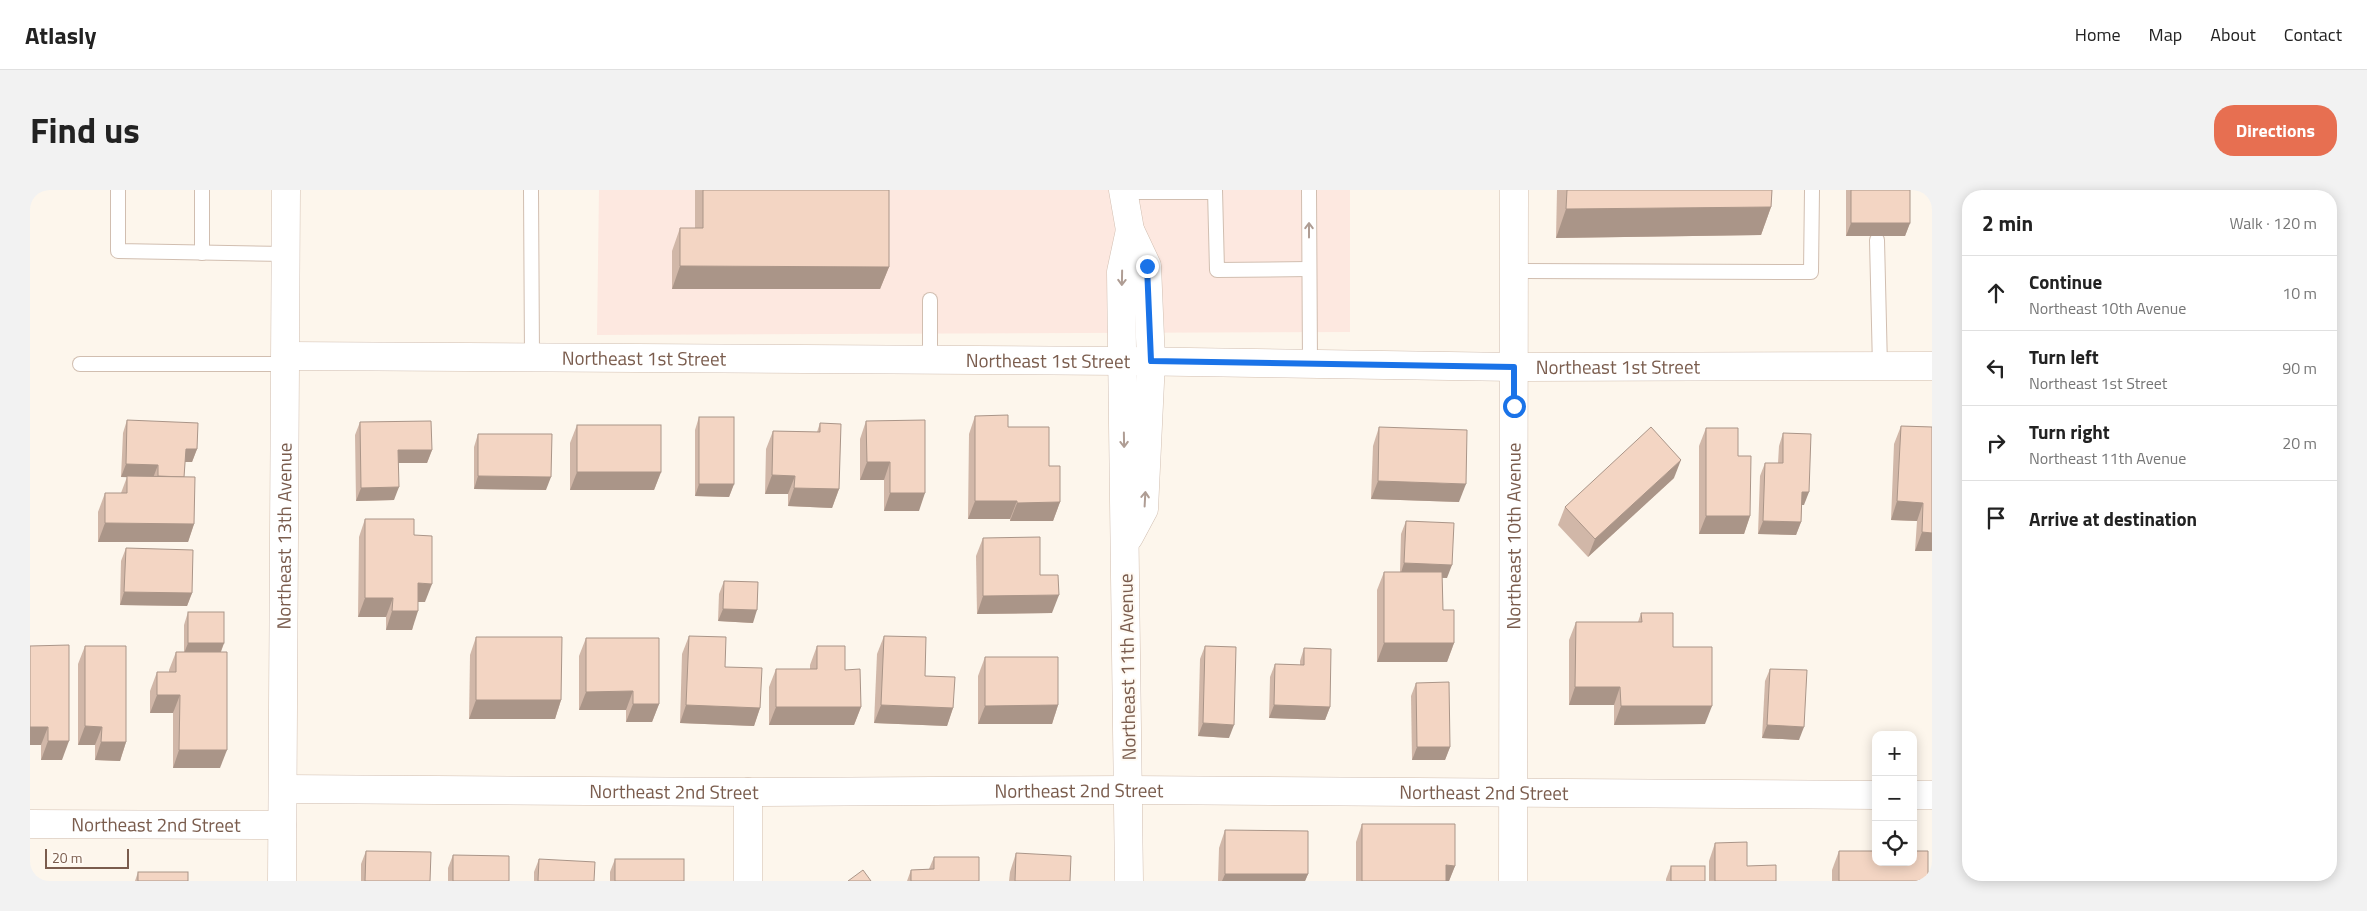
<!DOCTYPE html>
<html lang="en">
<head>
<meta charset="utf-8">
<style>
  body { margin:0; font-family:"Titillium Web",sans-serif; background:#f2f2f2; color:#222 }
  .controls { position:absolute; right:15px; bottom:15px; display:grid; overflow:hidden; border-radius:10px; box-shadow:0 2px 12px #0003 }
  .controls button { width:45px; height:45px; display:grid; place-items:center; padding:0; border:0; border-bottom:1px solid #e0e0e0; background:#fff; color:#222; font:25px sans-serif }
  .scale { position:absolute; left:15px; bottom:12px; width:84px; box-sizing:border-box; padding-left:5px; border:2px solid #7a5c4d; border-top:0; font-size:14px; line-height:18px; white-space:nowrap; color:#7a5c4d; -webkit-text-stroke:4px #fffaf3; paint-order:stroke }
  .stop { position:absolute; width:15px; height:15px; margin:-11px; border:4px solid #1a73e8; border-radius:50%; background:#fff }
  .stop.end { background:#1a73e8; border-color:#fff; box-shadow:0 1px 5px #0008 }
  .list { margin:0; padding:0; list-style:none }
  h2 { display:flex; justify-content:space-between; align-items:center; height:65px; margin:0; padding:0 20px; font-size:21px }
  h2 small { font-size:16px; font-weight:400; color:#767676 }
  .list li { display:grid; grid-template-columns:32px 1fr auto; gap:15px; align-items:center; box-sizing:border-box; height:75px; padding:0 20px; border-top:1px solid #e0e0e0 }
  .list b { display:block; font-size:19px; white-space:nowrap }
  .list p { margin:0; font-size:16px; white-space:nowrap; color:#767676 }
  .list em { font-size:16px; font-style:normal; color:#767676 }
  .icon { flex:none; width:28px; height:28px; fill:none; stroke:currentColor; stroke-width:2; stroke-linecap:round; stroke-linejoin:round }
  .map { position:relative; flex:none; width:1902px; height:691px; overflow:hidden; border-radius:20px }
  header { display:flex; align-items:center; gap:30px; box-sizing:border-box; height:70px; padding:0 25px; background:#fff; border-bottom:1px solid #e0e0e0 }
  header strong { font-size:24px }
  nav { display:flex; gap:28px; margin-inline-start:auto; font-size:18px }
  .intro { display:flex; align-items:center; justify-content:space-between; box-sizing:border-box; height:120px; padding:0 30px }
  h1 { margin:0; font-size:35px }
  .button { padding:12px 22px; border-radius:20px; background:#e76f51; color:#fff; font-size:18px; font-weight:700 }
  main { display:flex; gap:30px; padding:0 30px }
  aside { flex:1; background:#fff; border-radius:20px; box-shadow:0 2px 12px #0003 }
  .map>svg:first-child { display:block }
  .commercial { fill:#fde8e0 }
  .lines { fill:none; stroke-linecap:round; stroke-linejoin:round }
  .lane-casing { stroke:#d1beb0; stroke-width:16 }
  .street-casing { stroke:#d1beb0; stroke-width:29 }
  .lane { stroke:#fff; stroke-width:14 }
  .street { stroke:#fff; stroke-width:28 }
  .wall { fill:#d1b7a8 }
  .shaded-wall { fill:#aa9588 }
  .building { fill:#f3d5c3; stroke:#aa9588 }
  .oneway { stroke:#af9d94 }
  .route { stroke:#1a73e8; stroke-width:6 }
  .labels { text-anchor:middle; stroke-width:4; stroke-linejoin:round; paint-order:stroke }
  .street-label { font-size:19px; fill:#7a5c4d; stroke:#fffaf3 }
</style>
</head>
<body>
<header>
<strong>Atlasly</strong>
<nav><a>Home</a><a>Map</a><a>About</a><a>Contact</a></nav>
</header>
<div class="intro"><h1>Find us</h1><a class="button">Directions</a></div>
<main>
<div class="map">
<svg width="1902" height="691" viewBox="0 0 1902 691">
  <rect width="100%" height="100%" fill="#fdf6ec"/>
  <polygon class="commercial" points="569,0 1320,0 1320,142 567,145"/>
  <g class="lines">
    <defs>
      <g id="lane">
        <polyline points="88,0 88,61 256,64"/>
        <polyline points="501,0 502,167"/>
        <polyline points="1185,0 1187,80 1279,79"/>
        <polyline points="1279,0 1280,174"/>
        <polyline points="1093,2 1185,2"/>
        <polyline points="1847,50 1850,177"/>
        <polyline points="172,63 172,0"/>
        <polyline points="1484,81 1781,82 1782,0"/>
        <polyline points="900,110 900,170"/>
        <polyline points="50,174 256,174"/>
      </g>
      <g id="street">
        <polyline points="1093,0 1100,40 1117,76 1121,171 1114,319 1099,347"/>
        <path id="s1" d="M256,166L1093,171L1484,177L1902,176"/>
        <path id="s2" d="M253,599L718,602L1099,600L1846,605"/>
        <polyline points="1883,605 1902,605"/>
        <path id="s3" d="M0,634L252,635"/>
        <path id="s4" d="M252,691L256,0"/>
        <polyline points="718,691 718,602"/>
        <polyline points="1099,691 1091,82 1100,40"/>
        <path id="s5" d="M1483,691L1484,0"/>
      </g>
    </defs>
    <use href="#lane" class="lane-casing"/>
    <use href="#street" class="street-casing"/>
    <use href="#lane" class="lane"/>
    <use href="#street" class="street"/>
  </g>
  <g class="wall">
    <polygon points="665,0 859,0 859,77 850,99 642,99 642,61 650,38 665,38"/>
    <polygon points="1527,0 1742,0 1741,17 1731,45 1526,48"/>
    <polygon points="1816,0 1880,0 1880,33 1875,46 1816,46"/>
    <polygon points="945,226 978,237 1019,276 1030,312 1023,331 980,331 980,329 938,329 939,244"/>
    <polygon points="669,227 704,294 699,307 665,306 665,240"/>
    <polygon points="97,230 167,259 162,272 155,272 154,287 164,334 158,352 68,352 68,322 75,303 91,303 97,287 91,287 93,243"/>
    <polygon points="836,231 889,321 854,321 854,290 830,290 830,249"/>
    <polygon points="330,232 402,260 397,273 368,273 364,310 326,311 325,245"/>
    <polygon points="790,233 809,299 802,318 758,316 758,304 735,304 736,259 743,241 787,242"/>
    <polygon points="547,235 631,282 624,300 540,300 540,253"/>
    <polygon points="1871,236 1902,237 1902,361 1885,361 1887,331 1861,330 1864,254"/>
    <polygon points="1349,237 1429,312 1341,309 1343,256"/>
    <polygon points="1676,238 1708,266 1720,326 1714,344 1669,344 1669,256"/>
    <polygon points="1753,243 1774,315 1772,315 1771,332 1766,345 1728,344 1730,286 1735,273 1748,273 1749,256"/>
    <polygon points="448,244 516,300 444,299 444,257"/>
    <polygon points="1644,288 1558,367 1528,335 1535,317"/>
    <polygon points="335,329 384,345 395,412 388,412 382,440 356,440 356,427 328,427 329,347"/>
    <polygon points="1376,331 1417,388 1412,388 1413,420 1424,453 1417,472 1347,472 1347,400 1354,382 1370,382 1371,344"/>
    <polygon points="953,348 1010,385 1022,423 947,424 946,366"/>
    <polygon points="96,358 162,403 157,416 90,415 91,371"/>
    <polygon points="694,391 723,433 688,431 689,404"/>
    <polygon points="158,422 194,453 191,462 190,578 143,578 143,523 120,523 120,501 127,482 139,482 139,480 146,462 154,462 154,435"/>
    <polygon points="1611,423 1643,457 1675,534 1584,535 1584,515 1539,515 1539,450 1546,432 1608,432"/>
    <polygon points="659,446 695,477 730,518 724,536 650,533 652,464"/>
    <polygon points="854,446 895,486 923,518 917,536 844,533 847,464"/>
    <polygon points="446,447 531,510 525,529 439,529 440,465"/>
    <polygon points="556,448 629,514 622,532 596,532 596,520 549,520 549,466"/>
    <polygon points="0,456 32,570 11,570 11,555"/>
    <polygon points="55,456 96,552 90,571 65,570 65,555 48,555 48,474"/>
    <polygon points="787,456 815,480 831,517 824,535 739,535 739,497 746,479 780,479 780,475"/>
    <polygon points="1175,456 1199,548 1168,546 1170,469"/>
    <polygon points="1274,458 1300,517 1295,530 1239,528 1240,487 1245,474 1270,475 1270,471"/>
    <polygon points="955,467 1028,515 1022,534 948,534 948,486"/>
    <polygon points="1740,479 1769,550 1732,548 1735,491"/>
    <polygon points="1386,493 1420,557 1415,570 1382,570 1381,506"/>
    <polygon points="1332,634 1425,676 1419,691 1326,691 1326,652"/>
    <polygon points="1195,640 1278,684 1275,691 1188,691 1189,658"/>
    <polygon points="1685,653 1717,676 1746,691 1679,691 1679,671"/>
    <polygon points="336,661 400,691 331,691 331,674"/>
    <polygon points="1809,661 1898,691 1802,691 1802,680"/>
    <polygon points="986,663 1040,691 979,691 980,682"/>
    <polygon points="423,665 479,691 418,691 418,678"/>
    <polygon points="904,667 949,691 877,691 881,680 899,679"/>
    <polygon points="509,669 564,691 504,691 504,682"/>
    <polygon points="585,669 654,691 580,691 580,682"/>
    <polygon points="1641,676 1675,691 1636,691 1636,689"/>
    <polygon points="108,682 158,691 105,691"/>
  </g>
  <g class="shaded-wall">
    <polygon points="1741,17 1731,45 1526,48 1536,19"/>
    <polygon points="1821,33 1880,33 1875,46 1816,46"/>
    <polygon points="650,76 859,77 850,99 642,99"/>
    <polygon points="156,259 167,259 162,272 151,272"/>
    <polygon points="368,260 402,260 397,273 363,273"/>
    <polygon points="1651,270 1644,288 1558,367 1565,349"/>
    <polygon points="837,272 860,272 854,290 830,290"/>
    <polygon points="96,274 128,275 123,288 91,287"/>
    <polygon points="547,282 631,282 624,300 540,300"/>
    <polygon points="742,285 765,286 758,304 735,304"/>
    <polygon points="448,286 521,287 516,300 444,299"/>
    <polygon points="1348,291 1436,294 1429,312 1341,309"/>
    <polygon points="669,294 704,294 699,307 665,306"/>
    <polygon points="369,297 364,310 326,311 331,298"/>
    <polygon points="764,298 809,299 802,318 758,316"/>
    <polygon points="1772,302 1779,302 1774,315 1767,315"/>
    <polygon points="860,303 895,303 889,321 854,321"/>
    <polygon points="945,311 987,311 980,329 938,329"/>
    <polygon points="1867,311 1893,313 1887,331 1861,330"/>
    <polygon points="1030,312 1023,331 980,331 987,313"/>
    <polygon points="1676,326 1720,326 1714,344 1669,344"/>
    <polygon points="1733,331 1771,332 1766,345 1728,344"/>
    <polygon points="75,333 164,334 158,352 68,352"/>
    <polygon points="1892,342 1902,343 1902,361 1885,361"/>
    <polygon points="1374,373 1422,375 1417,388 1370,386"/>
    <polygon points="388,393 402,394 395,412 382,412"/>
    <polygon points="94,402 162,403 157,416 90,415"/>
    <polygon points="1029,405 1022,423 947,424 953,406"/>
    <polygon points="335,408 363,408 356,427 328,427"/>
    <polygon points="693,419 727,420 723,433 688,431"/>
    <polygon points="362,421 388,421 382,440 356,440"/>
    <polygon points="158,453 194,453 189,466 153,466"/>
    <polygon points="1354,453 1424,453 1417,472 1347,472"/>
    <polygon points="1545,497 1590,497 1584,515 1539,515"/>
    <polygon points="603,501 596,520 549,520 556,502"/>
    <polygon points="127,505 150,505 143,523 120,523"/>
    <polygon points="446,510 531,510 525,529 439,529"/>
    <polygon points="603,514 629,514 622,532 596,532"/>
    <polygon points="656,515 730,518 724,536 650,533"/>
    <polygon points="851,515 923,518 917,536 844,533"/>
    <polygon points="1028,515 1022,534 948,534 955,516"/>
    <polygon points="1244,515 1300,517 1295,530 1239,528"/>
    <polygon points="1591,516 1682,516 1675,534 1584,535"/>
    <polygon points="746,517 831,517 824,535 739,535"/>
    <polygon points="1173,533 1204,535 1199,548 1168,546"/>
    <polygon points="1737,535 1774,537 1769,550 1732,548"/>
    <polygon points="55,536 72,537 65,555 48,555"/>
    <polygon points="0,537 18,537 11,555 0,555"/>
    <polygon points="18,551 39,551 32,570 11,570"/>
    <polygon points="71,552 96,552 90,571 65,570"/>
    <polygon points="1387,557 1420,557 1415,570 1382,570"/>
    <polygon points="149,560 197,560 190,578 143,578"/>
    <polygon points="1416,675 1425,676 1419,691 1411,691"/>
    <polygon points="1195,684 1278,684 1275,691 1192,691"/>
  </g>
  <g class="building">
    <polygon points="673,0 859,0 859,77 650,76 650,38 673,38"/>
    <polygon points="1537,0 1742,0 1741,17 1536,19"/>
    <rect x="1821" y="0" width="59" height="33"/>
    <polygon points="978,225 978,237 1019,237 1019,276 1030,276 1030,312 987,313 987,311 945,311 945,226"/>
    <rect x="669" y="227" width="35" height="67"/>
    <polygon points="97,230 168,233 167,259 156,259 154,287 128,286 128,275 96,274"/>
    <polygon points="895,230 895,303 860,303 860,272 837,272 836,231"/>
    <polygon points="401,231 402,260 368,260 369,297 331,298 330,232"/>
    <polygon points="790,233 811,234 809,299 764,298 765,286 742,285 743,241 790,242"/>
    <rect x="547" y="235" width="84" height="47"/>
    <polygon points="1871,236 1902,237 1902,343 1892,342 1893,313 1867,311"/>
    <polygon points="1349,237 1437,240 1436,294 1348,291"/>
    <polygon points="1621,237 1651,270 1565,349 1535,317"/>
    <polygon points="1676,238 1708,238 1708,266 1721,266 1720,326 1676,326"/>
    <polygon points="1753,243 1781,244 1779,302 1772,302 1771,332 1733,331 1735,273 1753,273"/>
    <polygon points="448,244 522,244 521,287 448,286"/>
    <polygon points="97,286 165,287 164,334 75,333 75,303 97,303"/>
    <polygon points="335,329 384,329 384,345 402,346 402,394 388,393 388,421 362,421 363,408 335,408"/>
    <polygon points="1376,331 1424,333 1422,375 1374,373"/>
    <polygon points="1010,347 1010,385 1028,385 1029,405 953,406 953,348"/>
    <polygon points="96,358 163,360 162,403 94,402"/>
    <polygon points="1354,382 1412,382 1413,420 1424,420 1424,453 1354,453"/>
    <polygon points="694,391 728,392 727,420 693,419"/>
    <rect x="158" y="422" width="36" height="31"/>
    <polygon points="1611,423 1643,423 1643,457 1682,457 1682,516 1591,516 1590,497 1545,497 1546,432 1612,432"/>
    <polygon points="659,446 696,447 695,477 732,478 730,518 656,515"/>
    <polygon points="854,446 896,447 895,486 925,487 923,518 851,515"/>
    <polygon points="446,447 532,447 531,510 446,510"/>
    <polygon points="556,448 629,448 629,514 603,514 603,501 556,502"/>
    <polygon points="39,455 39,551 18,551 18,537 0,537 0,456"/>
    <polygon points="55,456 96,456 96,552 71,552 72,537 55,536"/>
    <polygon points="787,456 815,456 815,480 830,479 831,517 746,517 746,479 787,479"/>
    <polygon points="1175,456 1206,457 1204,535 1173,533"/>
    <polygon points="1274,458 1301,459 1300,517 1244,515 1245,474 1274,475"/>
    <polygon points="146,462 197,462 197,560 149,560 150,505 127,505 127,482 146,482"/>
    <polygon points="955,467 1028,467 1028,515 955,516"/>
    <polygon points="1740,479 1777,480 1774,537 1737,535"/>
    <polygon points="1419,492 1420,557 1387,557 1386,493"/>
    <polygon points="1332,634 1425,634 1425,676 1416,675 1416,691 1332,691"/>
    <polygon points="1195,640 1278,641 1278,684 1195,684"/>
    <polygon points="1717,652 1717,676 1746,675 1746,691 1685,691 1685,653"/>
    <polygon points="336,661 401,662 400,691 335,691"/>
    <polygon points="1809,661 1846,661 1846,672 1883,672 1883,661 1898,661 1898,691 1809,691"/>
    <polygon points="986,663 1041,666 1040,691 985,691"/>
    <polygon points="423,665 479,666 479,691 423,691"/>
    <polygon points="904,667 949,667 949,691 881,691 881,680 904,679"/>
    <polygon points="509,669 565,672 564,691 508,691"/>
    <rect x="585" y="669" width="69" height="22"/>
    <rect x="1641" y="676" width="34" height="15"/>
    <polygon points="833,680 841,691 818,691"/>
    <rect x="108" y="682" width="50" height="9"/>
  </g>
  <defs><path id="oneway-shaft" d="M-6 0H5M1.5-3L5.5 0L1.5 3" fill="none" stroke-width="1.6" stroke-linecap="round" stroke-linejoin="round" transform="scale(1.25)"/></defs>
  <g class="oneway">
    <use href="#oneway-shaft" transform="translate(1279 40) rotate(-90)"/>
    <use href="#oneway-shaft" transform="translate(1092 88) rotate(91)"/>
    <use href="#oneway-shaft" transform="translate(1094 250) rotate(89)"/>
    <use href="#oneway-shaft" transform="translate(1115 309) rotate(-87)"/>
  </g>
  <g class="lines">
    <polyline class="route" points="1117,76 1121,171 1484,177 1484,216"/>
  </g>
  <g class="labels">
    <g class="street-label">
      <text dy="7" stroke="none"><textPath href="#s1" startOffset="358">Northeast 1st Street</textPath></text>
      <text dy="7" stroke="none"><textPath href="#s1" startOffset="762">Northeast 1st Street</textPath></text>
      <text dy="7" stroke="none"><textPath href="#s1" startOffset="1332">Northeast 1st Street</textPath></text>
      <text dy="7" stroke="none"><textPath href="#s5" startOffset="345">Northeast 10th Avenue</textPath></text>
      <text dy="7" stroke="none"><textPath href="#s4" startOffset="345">Northeast 13th Avenue</textPath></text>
      <text transform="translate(1097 477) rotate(-91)" y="7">Northeast 11th Avenue</text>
      <text dy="7" stroke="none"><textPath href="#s2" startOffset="796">Northeast 2nd Street</textPath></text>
      <text dy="7" stroke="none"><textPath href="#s2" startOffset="391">Northeast 2nd Street</textPath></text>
      <text dy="7" stroke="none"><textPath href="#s2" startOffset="1201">Northeast 2nd Street</textPath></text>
      <text dy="7" stroke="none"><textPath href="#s3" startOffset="126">Northeast 2nd Street</textPath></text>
    </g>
  </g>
</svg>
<div class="controls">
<button>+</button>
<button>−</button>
<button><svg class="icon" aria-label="locate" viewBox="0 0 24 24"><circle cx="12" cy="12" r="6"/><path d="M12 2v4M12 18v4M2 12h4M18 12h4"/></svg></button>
</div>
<div class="scale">20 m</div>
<div class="stop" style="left:1484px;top:216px"></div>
<div class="stop end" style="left:1117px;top:76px"></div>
</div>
<aside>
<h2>2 min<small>Walk · 120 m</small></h2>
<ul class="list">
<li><svg class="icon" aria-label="ahead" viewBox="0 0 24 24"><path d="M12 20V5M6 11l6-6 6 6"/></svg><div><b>Continue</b><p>Northeast 10th Avenue</p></div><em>10 m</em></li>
<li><svg class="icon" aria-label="left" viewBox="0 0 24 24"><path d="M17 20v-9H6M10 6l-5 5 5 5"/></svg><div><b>Turn left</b><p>Northeast 1st Street</p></div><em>90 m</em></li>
<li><svg class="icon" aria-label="right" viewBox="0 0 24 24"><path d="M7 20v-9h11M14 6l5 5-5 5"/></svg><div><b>Turn right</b><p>Northeast 11th Avenue</p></div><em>20 m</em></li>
<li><svg class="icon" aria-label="arrive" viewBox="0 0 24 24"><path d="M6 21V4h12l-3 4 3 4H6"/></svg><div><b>Arrive at destination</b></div></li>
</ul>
</aside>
</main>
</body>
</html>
